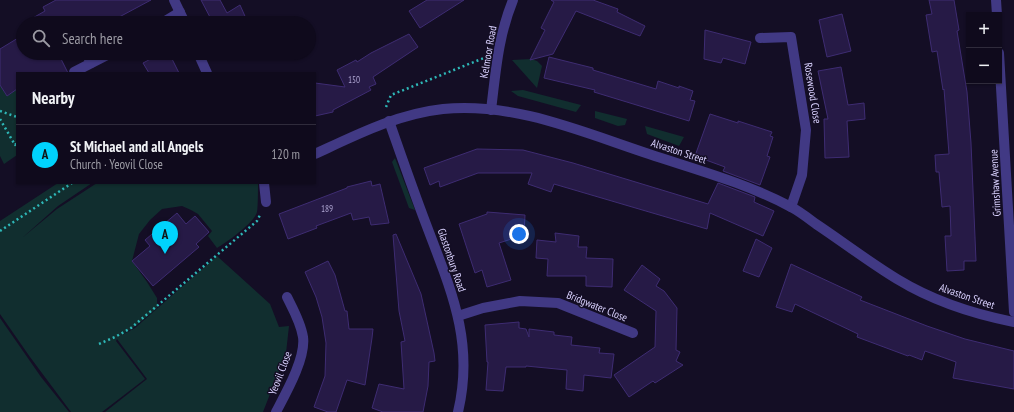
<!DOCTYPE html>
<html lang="en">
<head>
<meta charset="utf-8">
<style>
  body { margin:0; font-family:"PT Sans Narrow",sans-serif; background:#1d1829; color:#f1f3f6 }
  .controls { position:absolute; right:12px; top:12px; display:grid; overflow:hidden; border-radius:0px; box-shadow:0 1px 3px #0004 }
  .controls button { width:36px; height:36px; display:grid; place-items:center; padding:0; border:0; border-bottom:1px solid #2f2b3b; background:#0f0a1c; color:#f1f3f6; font:20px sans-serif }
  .you { position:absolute; left:519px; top:234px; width:14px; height:14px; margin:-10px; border:3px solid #fff; border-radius:50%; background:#1a73e8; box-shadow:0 0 0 6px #1a73e833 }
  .badge { display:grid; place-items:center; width:26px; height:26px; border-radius:50%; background:#00d3fd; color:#111; font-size:13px; font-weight:700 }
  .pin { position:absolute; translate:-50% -33px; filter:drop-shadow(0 1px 2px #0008) }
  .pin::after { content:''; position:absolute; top:21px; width:14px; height:12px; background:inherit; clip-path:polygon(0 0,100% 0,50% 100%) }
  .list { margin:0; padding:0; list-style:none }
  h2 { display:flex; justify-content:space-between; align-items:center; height:52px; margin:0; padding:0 16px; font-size:17px }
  h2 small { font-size:13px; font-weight:400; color:#9b9aa3 }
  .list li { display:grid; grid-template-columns:26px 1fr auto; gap:12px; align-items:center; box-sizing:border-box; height:60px; padding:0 16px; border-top:1px solid #2f2b3b }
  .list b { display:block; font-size:15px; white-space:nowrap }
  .list p { margin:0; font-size:13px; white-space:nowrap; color:#9b9aa3 }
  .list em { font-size:13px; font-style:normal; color:#9b9aa3 }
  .icon { flex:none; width:22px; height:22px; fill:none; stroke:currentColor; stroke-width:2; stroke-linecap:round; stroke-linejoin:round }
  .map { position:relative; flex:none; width:1014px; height:412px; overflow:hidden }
  .search { position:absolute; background:#0f0a1c; box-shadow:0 1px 3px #0004; left:16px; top:16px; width:300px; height:44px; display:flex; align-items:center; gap:10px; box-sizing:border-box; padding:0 14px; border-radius:22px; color:#9b9aa3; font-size:15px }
  .panel { position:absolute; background:#0f0a1c; box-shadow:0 1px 3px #0004; left:16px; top:72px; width:300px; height:112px; border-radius:0px }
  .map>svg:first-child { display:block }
  .green { fill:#112e2f }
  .building { fill:#261a46; stroke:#3e2c72 }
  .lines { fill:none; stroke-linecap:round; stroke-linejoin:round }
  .path { stroke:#2eb7b7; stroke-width:2.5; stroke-dasharray:2 3; stroke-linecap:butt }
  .minor { stroke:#413984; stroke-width:10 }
  .labels { text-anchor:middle; stroke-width:3; stroke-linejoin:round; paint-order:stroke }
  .number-label { font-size:9px; fill:#ada4d1 }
  .street-label { font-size:11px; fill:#dad2ff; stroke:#140e25 }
</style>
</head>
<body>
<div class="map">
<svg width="1014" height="412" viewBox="0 0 1014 412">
  <rect width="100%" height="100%" fill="#140e25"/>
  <g class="green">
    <polygon points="531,59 537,61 542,66 537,88 512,60"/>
    <polygon points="0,85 7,96 17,89 17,155 4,164 0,156"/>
    <polygon points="523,90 581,105 576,112 518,96 511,91"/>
    <polygon points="595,111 627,119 625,125 618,126 595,118"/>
    <polygon points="645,126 684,137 679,146 647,134"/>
    <polygon points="395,158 415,210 409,208 392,162"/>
    <path d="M58,183H92L58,206L22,238L57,209L97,183H258C258,190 258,207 257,212C254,223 227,242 217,248L208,236L212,231L198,214L191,210L182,206L162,209L150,220L139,234L132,261L147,282L157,298V308L137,325L120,336L135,328L217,256L270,304L279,327L289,326L286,353L263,412H105L147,379L117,339L116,341L145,379L102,412H71L30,357L0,314V221Z"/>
    <polygon points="0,318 41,377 69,412 0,412"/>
  </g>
  <g class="building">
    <polygon points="56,0 151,0 108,23 24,23 45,11 43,7"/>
    <polygon points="201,0 220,0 227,13 240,5 248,23 208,23 212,21"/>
    <polygon points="427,0 464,0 420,28 409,11"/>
    <polygon points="551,0 593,0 618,9 617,12 645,26 640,36 576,11 553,54 530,60 545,30 541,28 554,2"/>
    <polygon points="929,0 954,0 959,30 957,31 967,92 971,143 976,261 964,261 964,270 947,271 945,236 951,236 950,206 942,207 939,172 936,172 935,155 949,154 944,89 943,90 937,51 932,52 926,15 932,14"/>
    <polygon points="842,14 851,51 827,57 819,20"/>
    <polygon points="705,30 751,42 745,64 723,58 721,63 704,59"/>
    <polygon points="409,34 418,47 373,77 376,84 369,87 371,90 333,110 333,112 315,116 315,83 345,87 337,70 356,60 357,62 371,53"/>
    <polygon points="23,35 23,53 58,53 68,73 17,73 17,89 7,96 0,85 0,49"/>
    <polygon points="162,53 169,53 179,73 149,73 143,63"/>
    <polygon points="549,57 593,68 593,70 656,89 658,81 679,88 679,86 693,91 690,100 695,101 689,121 594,92 595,90 544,78"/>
    <polygon points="841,67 848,105 864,103 865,119 847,121 849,157 825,158 824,119 828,119 818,71"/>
    <polygon points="710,114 738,123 738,121 772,132 770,136 773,137 767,156 770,157 760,185 723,171 725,167 695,156"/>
    <polygon points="477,149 523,150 573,163 708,204 718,183 755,197 754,202 774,211 763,236 710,213 707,229 554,184 551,192 528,184 532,173 478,173 440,187 439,181 430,185 424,168"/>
    <polygon points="371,181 372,186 380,184 389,223 371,225 369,217 353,220 351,213 316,226 317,228 288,239 279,214 347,188 347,187"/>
    <polygon points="487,212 525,215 524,235 499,243 511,280 487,287 482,270 475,273 459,224 487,214"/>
    <polygon points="177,213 186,224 195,216 209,232 196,244 199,247 153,286 132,261 150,246 145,240"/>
    <polygon points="555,233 579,236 578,247 587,247 586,258 613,259 612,287 586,286 586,276 547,276 548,259 536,258 537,240 556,242"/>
    <polygon points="396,234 421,294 434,353 435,361 429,362 428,386 423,412 383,412 372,408 379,384 404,389 401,342 405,341 399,311 393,235"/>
    <polygon points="756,239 772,248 759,277 743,271"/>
    <polygon points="328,261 335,275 345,311 347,311 349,329 373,329 372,338 365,385 347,380 336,412 328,412 314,407 325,376 326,343 322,317 316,297 305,272"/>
    <polygon points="791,264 862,297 860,300 927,326 965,339 1014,351 1014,389 953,378 956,362 925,351 922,360 909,355 908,356 857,337 858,334 795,304 792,312 776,307"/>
    <polygon points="642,265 660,279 656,286 664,291 677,308 676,350 680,352 676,361 683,365 655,383 653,381 629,397 614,375 655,347 656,311 624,290"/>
    <polygon points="519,322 519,328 526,329 529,337 529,329 554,332 554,335 572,337 571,345 600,348 599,353 614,354 611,378 584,375 583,391 566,389 567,370 526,366 526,367 506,367 503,391 486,390 488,362 487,362 485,325"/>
  </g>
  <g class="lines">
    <g class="path">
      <polyline points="386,107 391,95 484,58"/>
      <polyline points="0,111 17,117"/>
      <polyline points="0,119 15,145 17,143"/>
      <polyline points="0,231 72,183"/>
      <polyline points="99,344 115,337 131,328 257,221 260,215"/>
    </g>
    <g class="minor">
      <polyline points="174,0 185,23"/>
      <polyline points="996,0 997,15"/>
      <polyline points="162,23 180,12"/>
      <polyline points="760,38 791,37 806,130 802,175 791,207"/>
      <polyline points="86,53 91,63"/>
      <polyline points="198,53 207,73"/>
      <polyline points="999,53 1014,312"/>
      <polyline points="74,72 111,53"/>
      <path d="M491,110C496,70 498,37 513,0"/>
      <path d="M389,121C401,155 413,190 426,224C450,288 475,341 458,412"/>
      <path d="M315,154C356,135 397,114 443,109C515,102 582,132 649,154C697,170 746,183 791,207C799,211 808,218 816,224C843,242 869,262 897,279C933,301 973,314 1014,322"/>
      <polyline points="264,183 266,202"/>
      <polyline points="458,316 483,308 520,301 558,303 633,333"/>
      <path d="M276,412C286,393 306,358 303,337C301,323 293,309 287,297"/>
    </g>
  </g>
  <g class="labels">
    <g class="number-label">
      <text x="354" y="83">150</text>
      <text x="327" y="212">189</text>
    </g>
    <g class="street-label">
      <text transform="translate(488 52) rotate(-80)" y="4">Kelmoor Road</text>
      <text transform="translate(813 93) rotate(81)" y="4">Rosewood Close</text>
      <text transform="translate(679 151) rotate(18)" y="4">Alvaston Street</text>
      <text transform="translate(995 183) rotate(-93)" y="4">Grimshaw Avenue</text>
      <text transform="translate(452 260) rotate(71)" y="4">Glastonbury Road</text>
      <text transform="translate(967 296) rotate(19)" y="4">Alvaston Street</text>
      <text transform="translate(597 306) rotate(22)" y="4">Bridgwater Close</text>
      <text transform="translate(280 373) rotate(-69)" y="4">Yeovil Close</text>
    </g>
  </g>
</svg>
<div class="controls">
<button>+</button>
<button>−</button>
</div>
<div class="you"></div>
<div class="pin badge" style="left:165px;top:254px">A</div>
<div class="search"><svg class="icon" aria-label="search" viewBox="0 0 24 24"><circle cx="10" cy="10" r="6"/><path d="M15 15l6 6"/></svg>Search here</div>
<section class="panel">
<h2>Nearby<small></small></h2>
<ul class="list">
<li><span class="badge">A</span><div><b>St Michael and all Angels</b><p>Church · Yeovil Close</p></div><em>120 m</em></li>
</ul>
</section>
</div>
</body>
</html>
